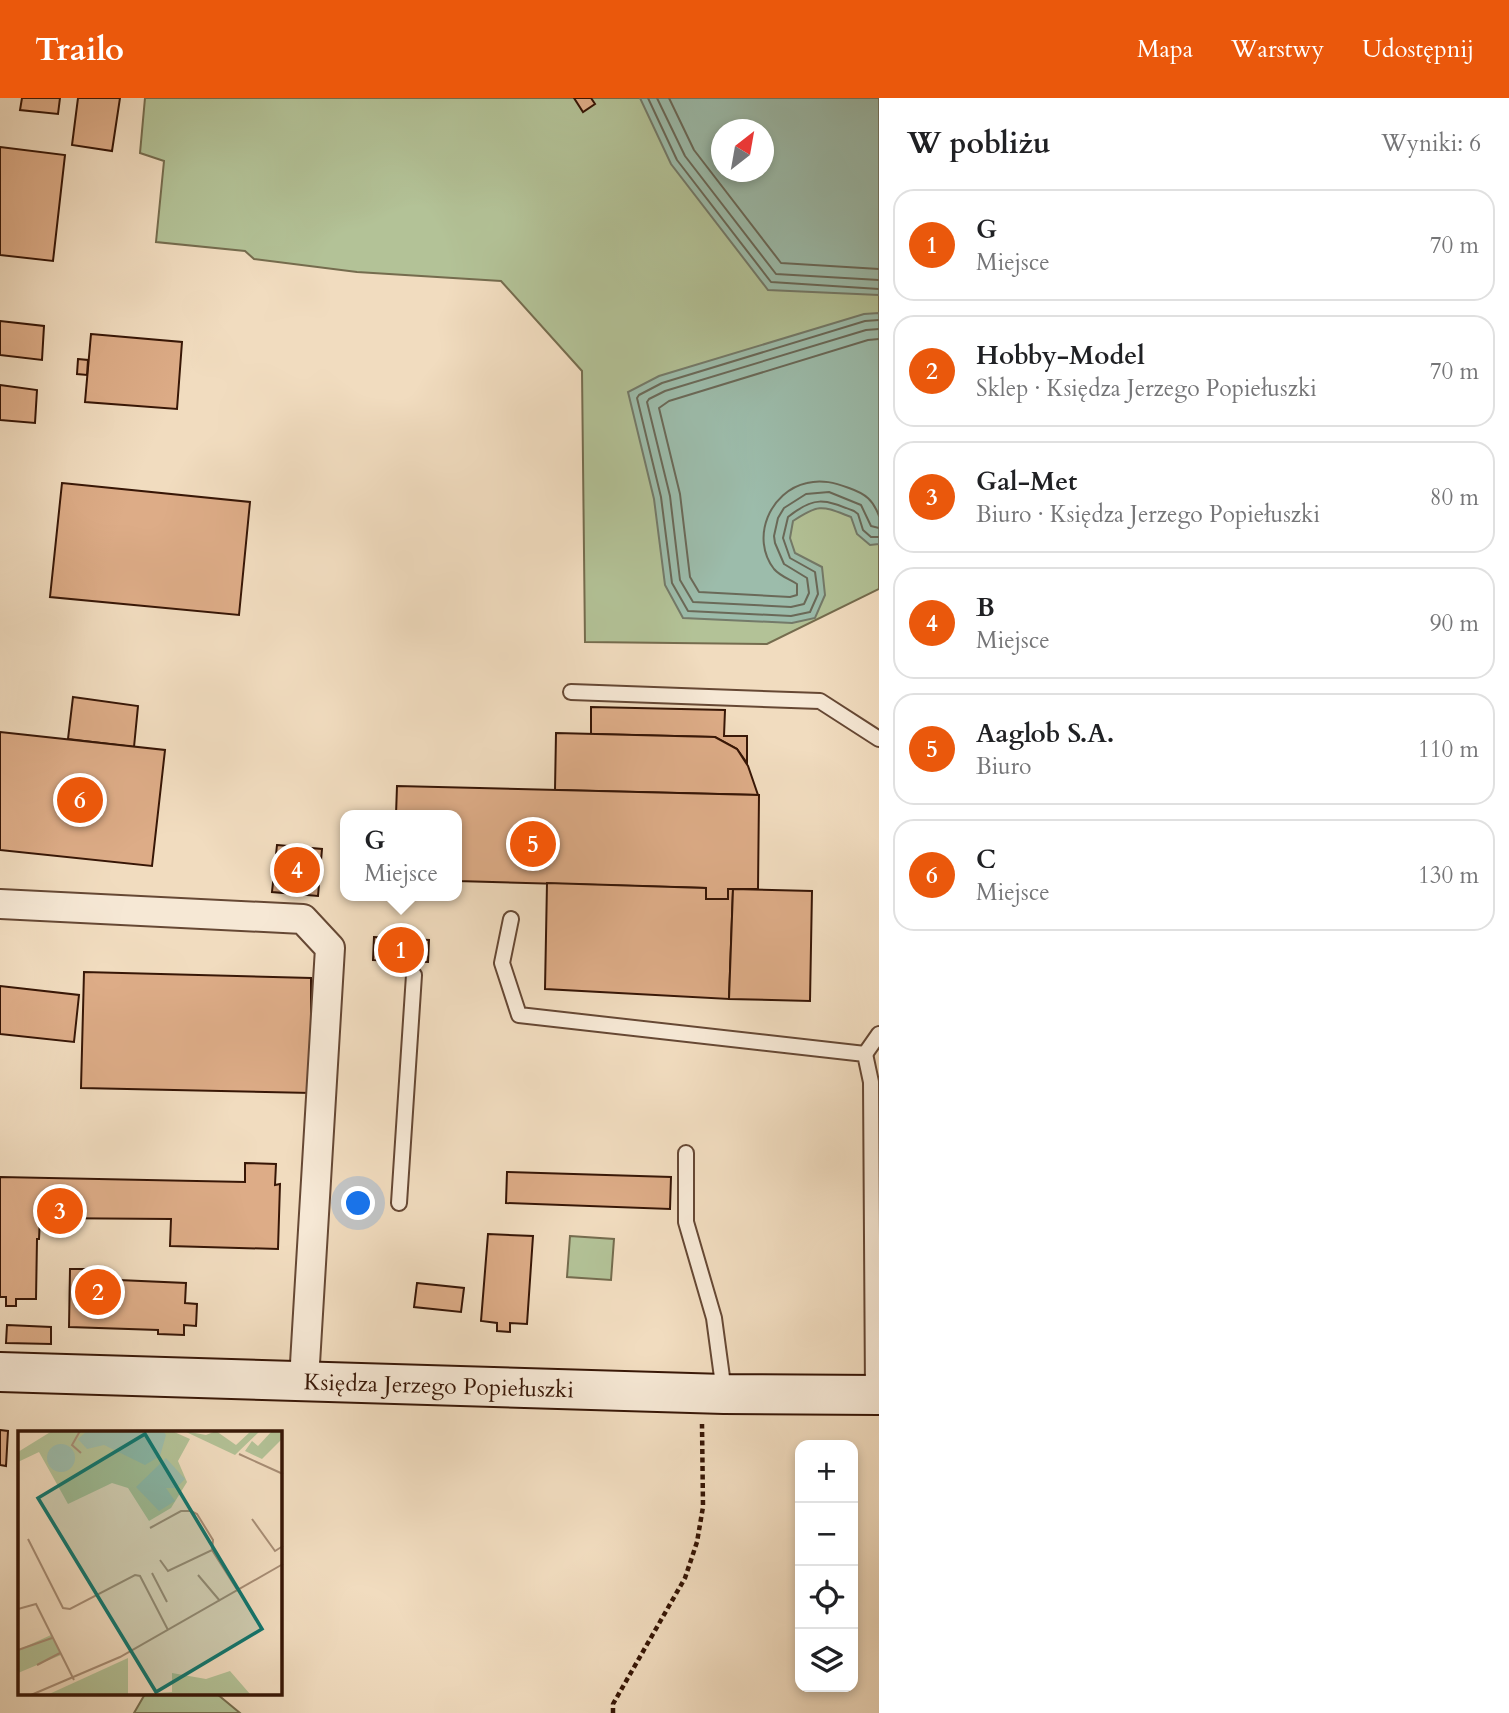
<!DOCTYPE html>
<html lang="pl">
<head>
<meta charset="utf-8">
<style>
  body { margin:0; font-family:Cardo,serif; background:#f6f6f6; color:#202124 }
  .controls { position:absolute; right:21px; bottom:21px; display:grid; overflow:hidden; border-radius:14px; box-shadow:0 4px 10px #0003 }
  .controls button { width:63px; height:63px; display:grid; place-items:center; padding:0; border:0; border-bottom:2px solid #e0e0e0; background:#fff; color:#202124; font:35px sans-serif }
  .compass { position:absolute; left:711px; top:21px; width:63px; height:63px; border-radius:50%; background:#fff; box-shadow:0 4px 10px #0003; rotate:31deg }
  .you { position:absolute; left:359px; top:1106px; width:24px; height:24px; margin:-18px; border:5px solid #fff; border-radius:50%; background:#1a73e8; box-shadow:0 0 0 10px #1a73e833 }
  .badge { display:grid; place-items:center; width:46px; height:46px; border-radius:50%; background:#ea580c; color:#fff; font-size:23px; font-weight:700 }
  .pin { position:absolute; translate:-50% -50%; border:4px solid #fff; box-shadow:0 2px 7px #0006 }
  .popup { position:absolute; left:340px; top:712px; width:122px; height:91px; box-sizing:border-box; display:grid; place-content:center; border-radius:14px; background:#fff; filter:drop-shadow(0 2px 5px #0005); font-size:23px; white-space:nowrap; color:#757577 }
  .popup b { font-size:26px; color:#202124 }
  .popup::after { content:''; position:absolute; left:50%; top:100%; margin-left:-14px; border:14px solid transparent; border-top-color:#fff }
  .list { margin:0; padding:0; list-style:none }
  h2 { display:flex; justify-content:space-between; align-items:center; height:91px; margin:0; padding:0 28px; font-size:30px }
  h2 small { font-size:23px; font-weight:400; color:#757577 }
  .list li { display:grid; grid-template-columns:46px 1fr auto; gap:21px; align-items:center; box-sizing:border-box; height:112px; margin:0 14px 14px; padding:0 14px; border:2px solid #e0e0e0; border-radius:21px }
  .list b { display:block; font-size:26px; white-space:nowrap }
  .list p { margin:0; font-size:23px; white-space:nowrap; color:#757577 }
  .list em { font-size:23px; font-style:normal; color:#757577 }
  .icon { flex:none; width:38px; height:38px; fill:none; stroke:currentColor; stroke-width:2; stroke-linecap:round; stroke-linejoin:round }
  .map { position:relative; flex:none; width:879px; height:1615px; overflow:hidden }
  header { display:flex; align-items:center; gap:42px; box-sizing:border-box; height:98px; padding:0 35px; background:#ea580c; color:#fff }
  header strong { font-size:33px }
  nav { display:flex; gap:38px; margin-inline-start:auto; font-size:24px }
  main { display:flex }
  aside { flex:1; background:#fff }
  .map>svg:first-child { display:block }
  .green { fill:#b3c297; stroke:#756c4e; stroke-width:2; fill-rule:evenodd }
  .water { fill:#9cbcab; stroke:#747a69; stroke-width:2; fill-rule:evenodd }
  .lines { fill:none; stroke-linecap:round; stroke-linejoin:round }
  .shore { stroke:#6a6958; stroke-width:2 }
  .building { fill:#ddac87; stroke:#371606; stroke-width:2 }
  .lane-casing { stroke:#664834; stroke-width:18 }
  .street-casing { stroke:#664834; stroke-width:32 }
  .secondary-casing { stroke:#371606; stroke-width:42 }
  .path { stroke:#371606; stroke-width:4.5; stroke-dasharray:5 3.5; stroke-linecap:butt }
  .lane { stroke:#f6e8d5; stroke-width:14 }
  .street { stroke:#f6e8d5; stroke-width:28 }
  .secondary { stroke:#f6e8d5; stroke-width:38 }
  .labels { text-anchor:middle; stroke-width:7; stroke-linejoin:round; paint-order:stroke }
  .street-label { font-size:23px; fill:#371606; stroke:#f6e8d5 }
  .inset-road { fill:none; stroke:#a78d75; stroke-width:2 }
  .view { fill:#0f766e; fill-opacity:0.15; stroke:#0f766e; stroke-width:3.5 }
  .inset-edge { fill:none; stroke:#371606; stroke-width:3.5 }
</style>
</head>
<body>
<header>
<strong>Trailo</strong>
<nav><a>Mapa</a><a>Warstwy</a><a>Udostępnij</a></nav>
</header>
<main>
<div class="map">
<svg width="879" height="1615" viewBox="0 0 879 1615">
  <rect width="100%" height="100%" fill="#f1dcbf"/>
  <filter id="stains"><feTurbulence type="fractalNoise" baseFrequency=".00286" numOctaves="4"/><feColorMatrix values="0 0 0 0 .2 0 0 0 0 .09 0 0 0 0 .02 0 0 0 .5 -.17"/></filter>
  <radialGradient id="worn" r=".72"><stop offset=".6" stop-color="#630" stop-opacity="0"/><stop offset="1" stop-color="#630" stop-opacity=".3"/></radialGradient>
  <g class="green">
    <path d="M145,0H879V491L767,546L585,544L582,273L501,183L357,174L254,161L245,153L156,144L164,63L140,55ZM722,32H764V74H722Z"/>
    <polygon points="570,1138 614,1141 611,1182 567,1179"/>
    <polygon points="145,1596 217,1596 240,1615 134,1615"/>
  </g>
  <g class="water">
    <path d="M640,0H879V197L768,192L671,66ZM722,32H764V74H722Z"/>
    <path d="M879,215V446L870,447L857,436L851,419C822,408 820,405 793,423L790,440L795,455L822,469L825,497L815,520L792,525L683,520L665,487L654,401L628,294L659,278L864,216Z"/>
  </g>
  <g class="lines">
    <g class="shore">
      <polyline points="648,0 677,62 771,184 879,191"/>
      <polyline points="657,0 685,58 776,176 879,182"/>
      <polyline points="669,0 694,52 781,165 879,171"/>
      <path d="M879,222L865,223L662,285L639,297L637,300L661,399L672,485L688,513L791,518L810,514L818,496L815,474L790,460L783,440L788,419C814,398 824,401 854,413L858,416L863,432L871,439H879"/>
      <polyline points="879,231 866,232 665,293 649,301 647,304 670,398 680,482 693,504 791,509 804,506 809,495 807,480 784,466 775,445 774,438 778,420 784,410 806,396 829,394 861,407 871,428 879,430"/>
      <path d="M879,241L868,242L669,303L659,310L680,396L690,479L699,494L790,499L797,497V486C789,481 780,478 774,471C750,440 770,393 807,385C822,381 835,385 849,390C866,396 873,402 879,418"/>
    </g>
  </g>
  <g class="building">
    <polygon points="22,0 60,0 58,16 20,12"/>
    <polygon points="78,0 120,0 112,53 72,47"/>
    <polygon points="574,0 591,0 595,6 583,14"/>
    <polygon points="0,49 65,57 53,163 0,157"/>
    <polygon points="0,223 44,228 42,262 0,257"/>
    <polygon points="91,236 182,244 177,311 85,304"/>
    <polygon points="78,261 88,262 87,277 77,276"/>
    <polygon points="0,287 37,292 35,325 0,322"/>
    <polygon points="62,385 250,404 239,517 50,499"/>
    <polygon points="73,599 138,608 134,649 68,641"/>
    <polygon points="591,609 725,612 724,638 747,638 747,665 737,651 715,639 591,636"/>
    <polygon points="0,634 165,652 152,768 0,752"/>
    <polygon points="556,635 715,639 737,651 748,668 758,697 555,692"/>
    <polygon points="397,688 759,697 758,791 728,791 728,801 706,801 706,790 457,783 457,717 396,717"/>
    <polygon points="277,747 322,751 318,798 272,794"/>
    <polygon points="547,785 706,790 706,801 728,801 728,791 733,791 729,901 545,891"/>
    <polygon points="733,791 812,793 810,903 729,901"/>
    <polygon points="374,839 429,842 428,864 373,862"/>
    <polygon points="84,874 311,880 311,995 81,990"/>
    <polygon points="0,888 79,897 74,944 0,936"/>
    <polygon points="245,1065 276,1066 275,1087 280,1086 278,1151 170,1148 171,1121 40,1120 39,1141 37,1141 36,1201 16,1201 16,1208 6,1208 6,1199 0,1199 0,1079 245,1084"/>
    <polygon points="507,1074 671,1079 670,1111 506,1105"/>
    <polygon points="488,1136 533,1138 527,1226 510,1225 510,1234 497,1233 497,1225 481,1223"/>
    <polygon points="70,1171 96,1171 96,1181 186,1185 185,1205 197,1206 196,1228 184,1227 184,1237 158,1236 158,1232 69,1229"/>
    <polygon points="417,1185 464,1190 461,1214 414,1209"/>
    <polygon points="7,1227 51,1229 51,1246 6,1245"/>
    <polygon points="0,1332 8,1333 6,1368 0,1367"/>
  </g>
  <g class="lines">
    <defs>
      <g id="lane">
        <polyline points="571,594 820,603 879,641"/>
        <polyline points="511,821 502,865 519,917 865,956 871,984 873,1294"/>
        <polyline points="865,956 879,936"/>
        <polyline points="686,1055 686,1124 714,1220 724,1294"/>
        <polyline points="399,1105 414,877"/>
      </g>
      <polyline id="street" points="0,806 303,821 330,850 304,1282"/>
      <g id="secondary">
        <path id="s1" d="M0,1274L724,1296L879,1297"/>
      </g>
    </defs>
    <use href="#lane" class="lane-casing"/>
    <use href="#street" class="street-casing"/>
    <use href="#secondary" class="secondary-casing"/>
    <polyline class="path" points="613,1615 613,1606 685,1480 697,1444 703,1409 702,1326"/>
    <use href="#lane" class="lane"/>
    <use href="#street" class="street"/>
    <use href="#secondary" class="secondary"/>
  </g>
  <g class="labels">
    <g class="street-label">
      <text dy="8" stroke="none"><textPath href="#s1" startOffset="439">Księdza Jerzego Popiełuszki</textPath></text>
    </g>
  </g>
  <g transform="translate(18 1333)">
    <rect width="264" height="264" fill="#f1dcbf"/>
    <path d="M34,0H154L172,8L160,30L169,51L153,77L131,90L110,57L94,52L50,73L21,21L0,31V21ZM166,0L188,4L198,0L218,14L233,0H242L217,24ZM254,0H264V8L244,28L227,20L234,10L240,15ZM33,204L43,224L0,242V219ZM110,227V264L154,261V242L188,248L212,240L232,263L264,264H29Z" fill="#b3c297"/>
    <path d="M69,0H145L148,4L142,25L127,34L86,14L69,18L60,8ZM29 27a14 14 0 1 1 28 0a14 14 0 1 1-28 0ZM148,27L167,48L158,57H148L157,70L141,80L118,56Z" fill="#9cbcab"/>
    <path class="inset-road" d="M62,0L54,14L63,22M221,23L265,43M234,88L257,120L265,115M132,97L163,80H173L179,83L195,109L194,119M10,108L45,177L52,178L117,144L122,145L150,199M142,129L150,140L194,119L220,160M134,142L149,171M180,144L202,170M0,178L18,173L56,249M0,219L34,207M19,234L42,222M13,264L102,226L265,133"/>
    <path class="view" d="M127,3L244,198L138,261L20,67Z"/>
    <rect width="264" height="264" class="inset-edge"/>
  </g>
  <rect width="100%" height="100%" filter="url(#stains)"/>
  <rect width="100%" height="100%" fill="url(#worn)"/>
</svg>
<div class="controls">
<button>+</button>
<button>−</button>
<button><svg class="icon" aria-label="locate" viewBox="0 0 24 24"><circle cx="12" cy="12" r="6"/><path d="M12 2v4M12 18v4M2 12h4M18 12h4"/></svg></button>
<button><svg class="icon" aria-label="layers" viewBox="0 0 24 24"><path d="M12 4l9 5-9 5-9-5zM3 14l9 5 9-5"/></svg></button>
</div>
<svg class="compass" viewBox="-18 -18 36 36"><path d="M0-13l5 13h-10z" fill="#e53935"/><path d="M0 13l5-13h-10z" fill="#757577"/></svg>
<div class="you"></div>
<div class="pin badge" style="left:401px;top:852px">1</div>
<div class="popup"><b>G</b>Miejsce</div>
<div class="pin badge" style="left:98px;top:1194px">2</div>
<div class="pin badge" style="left:60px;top:1113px">3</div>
<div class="pin badge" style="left:297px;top:772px">4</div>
<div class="pin badge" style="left:533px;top:746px">5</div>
<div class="pin badge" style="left:80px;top:702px">6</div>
</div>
<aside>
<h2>W pobliżu<small>Wyniki: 6</small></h2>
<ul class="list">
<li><span class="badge">1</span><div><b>G</b><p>Miejsce</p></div><em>70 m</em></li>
<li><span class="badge">2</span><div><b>Hobby-Model</b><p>Sklep · Księdza Jerzego Popiełuszki</p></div><em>70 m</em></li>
<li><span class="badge">3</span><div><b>Gal-Met</b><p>Biuro · Księdza Jerzego Popiełuszki</p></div><em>80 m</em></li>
<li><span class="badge">4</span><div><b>B</b><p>Miejsce</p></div><em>90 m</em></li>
<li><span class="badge">5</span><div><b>Aaglob S.A.</b><p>Biuro</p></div><em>110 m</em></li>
<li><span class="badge">6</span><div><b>C</b><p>Miejsce</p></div><em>130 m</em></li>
</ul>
</aside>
</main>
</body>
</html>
